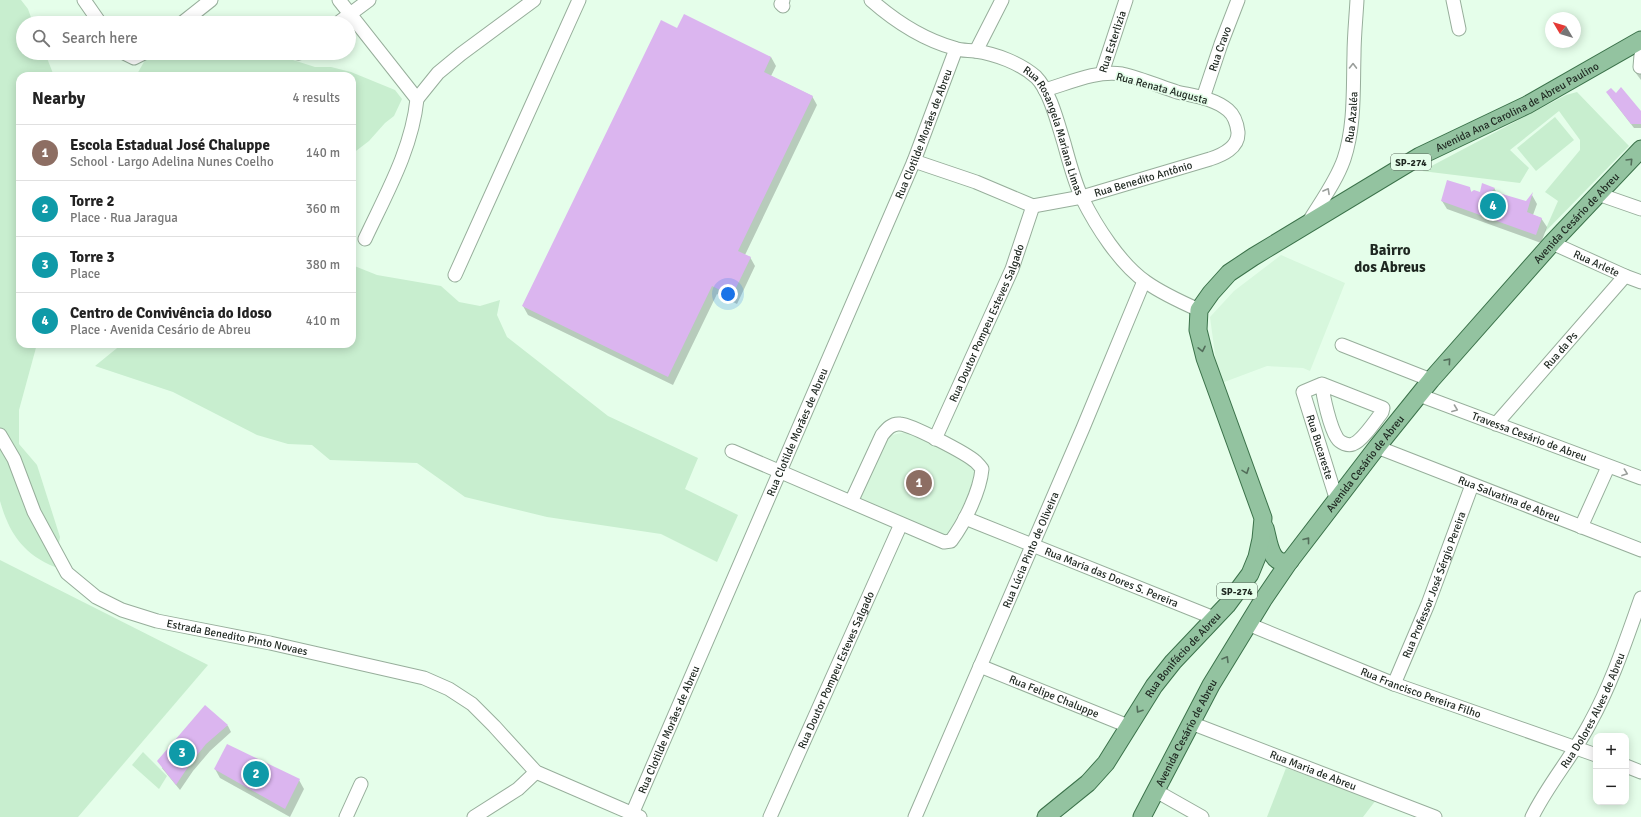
<!DOCTYPE html>
<html lang="en">
<head>
<meta charset="utf-8">
<style>
  body { margin:0; font-family:Signika,sans-serif; background:#f2f2f2; color:#222 }
  .controls { position:absolute; right:12px; bottom:12px; display:grid; overflow:hidden; border-radius:8px; box-shadow:0 2px 10px #0003 }
  .controls button { width:36px; height:36px; display:grid; place-items:center; padding:0; border:0; border-bottom:1px solid #e0e0e0; background:#fff; color:#222; font:20px sans-serif }
  .compass { position:absolute; left:1545px; top:12px; width:36px; height:36px; border-radius:50%; background:#fff; box-shadow:0 2px 10px #0003; rotate:308deg }
  .you { position:absolute; left:728px; top:294px; width:14px; height:14px; margin:-10px; border:3px solid #fff; border-radius:50%; background:#1a73e8; box-shadow:0 0 0 6px #1a73e833 }
  .badge { display:grid; place-items:center; width:26px; height:26px; border-radius:50%; background:#b45309; color:#fff; font-size:13px; font-weight:700 }
  .pin { position:absolute; translate:-50% -50%; border:2px solid #fff; box-shadow:0 1px 4px #0006 }
  .list { margin:0; padding:0; list-style:none }
  h2 { display:flex; justify-content:space-between; align-items:center; height:52px; margin:0; padding:0 16px; font-size:17px }
  h2 small { font-size:13px; font-weight:400; color:#767676 }
  .list li { display:grid; grid-template-columns:26px 1fr auto; gap:12px; align-items:center; box-sizing:border-box; height:56px; padding:0 16px; border-top:1px solid #e0e0e0 }
  .list b { display:block; font-size:15px; white-space:nowrap }
  .list p { margin:0; font-size:13px; white-space:nowrap; color:#767676 }
  .list em { font-size:13px; font-style:normal; color:#767676 }
  .icon { flex:none; width:22px; height:22px; fill:none; stroke:currentColor; stroke-width:2; stroke-linecap:round; stroke-linejoin:round }
  .map { position:relative; flex:none; width:1641px; height:817px; overflow:hidden }
  .search { position:absolute; background:#fff; box-shadow:0 2px 10px #0003; left:16px; top:16px; width:340px; height:44px; display:flex; align-items:center; gap:10px; box-sizing:border-box; padding:0 14px; border-radius:22px; color:#767676; font-size:15px }
  .panel { position:absolute; background:#fff; box-shadow:0 2px 10px #0003; left:16px; top:72px; width:340px; height:276px; border-radius:12px }
  .map>svg:first-child { display:block }
  .built { fill:#d7f7dd }
  .green { fill:#c8eecf }
  .shadow { fill:#0003 }
  .building { fill:#dbb5ef }
  .lines { fill:none; stroke-linecap:round; stroke-linejoin:round }
  .minor-casing { stroke:#97ae9b; stroke-width:15 }
  .major-casing { stroke:#3b724a; stroke-width:19 }
  .minor { stroke:#fff; stroke-width:13 }
  .major { stroke:#93c3a0; stroke-width:17 }
  .oneway { stroke:#9a9e9b }
  .oneway2 { stroke:#536d5a }
  .labels { text-anchor:middle; stroke-width:3.5; stroke-linejoin:round; paint-order:stroke }
  .shield { fill:#e5feea; stroke:#5a685d; stroke-width:1 }
  .shield-label { font-size:10px; font-weight:bold; fill:#1e2720 }
  .street-label { font-size:11px; fill:#1e2720; stroke:#e5feea }
  .district-label { font-size:15px; font-weight:bold; fill:#1e2720; stroke:#e5feea }
</style>
</head>
<body>
<div class="map">
<svg width="1641" height="817" viewBox="0 0 1641 817">
  <rect width="100%" height="100%" fill="#e5feea"/>
  <g class="built">
    <polygon points="1281,255 1345,283 1310,371 1303,368 1267,366 1219,384 1210,317 1234,291"/>
    <polygon points="906,432 964,459 975,470 969,495 946,538 860,499 888,436"/>
  </g>
  <g class="green">
    <path d="M0,0H21L28,9L33,23H23V53H45L54,76H20V344H37L19,410V444L37,465L60,537L55,567C23,554 9,533 0,501Z"/>
    <polygon points="154,53 271,53 315,67 331,67 351,72 395,90 402,99 394,116 385,123 369,141 352,154 352,76 136,76 145,60"/>
    <polygon points="1577,92 1629,146 1544,233 1558,201 1545,192 1580,150 1580,140 1559,111 1510,150 1529,168 1520,183 1422,171 1566,95"/>
    <polygon points="1555,117 1574,140 1536,171 1517,148"/>
    <polygon points="352,265 377,275 441,286 459,302 480,306 500,300 497,315 507,337 608,416 698,458 685,489 738,515 717,562 661,534 547,517 465,497 417,463 330,460 312,445 288,444 257,435 173,392 95,366 122,344 352,344"/>
    <polygon points="0,560 208,665 78,817 0,817"/>
    <polygon points="143,752 167,776 159,789 132,765"/>
    <polygon points="1286,768 1376,800 1363,817 1267,817"/>
  </g>
  <g class="shadow">
    <polygon points="678,29 771,57 776,66 771,76 812,96 817,105 745,255 750,257 755,266 737,304 717,294 673,385 528,315 523,306"/>
    <polygon points="1641,67 1641,80 1635,72"/>
    <polygon points="1610,97 1641,113 1641,128 1634,128"/>
    <polygon points="1469,188 1472,193 1481,193 1494,188 1497,193 1526,202 1532,195 1537,204 1533,215 1541,218 1547,227 1541,243 1447,209 1442,201"/>
    <polygon points="205,707 228,726 231,732 210,751 193,771 180,790 162,768"/>
    <polygon points="215,769 299,780 304,789 290,817 220,778"/>
  </g>
  <g class="building">
    <polygon points="684,14 771,57 764,72 813,96 738,251 751,257 732,296 712,286 668,377 522,306 661,20 677,28"/>
    <polygon points="1621,87 1641,111 1641,124 1631,124 1606,92 1611,88 1616,93"/>
    <polygon points="1447,180 1470,187 1471,192 1474,190 1480,192 1482,183 1495,188 1492,191 1526,201 1533,192 1527,212 1542,218 1536,235 1441,201"/>
    <polygon points="205,705 228,725 206,744 190,764 176,785 157,761"/>
    <polygon points="227,744 300,779 285,809 214,769"/>
  </g>
  <g class="lines">
    <defs>
      <g id="minor">
        <polyline points="84,0 100,23"/>
        <path d="M339,0L417,99C412,149 386,194 365,239"/>
        <polyline points="783,0 781,4 783,6"/>
        <path id="s1" d="M871,0C896,22 922,39 954,48C961,51 968,50 975,51C996,54 1020,63 1036,77C1050,91 1058,124 1064,143C1069,161 1074,181 1082,198C1096,226 1120,264 1146,282C1163,294 1181,302 1199,310"/>
        <polyline points="1453,0 1459,29"/>
        <polyline points="182,23 211,0"/>
        <polyline points="338,23 369,0"/>
        <polyline points="976,51 1002,0"/>
        <polyline points="124,53 134,58 144,53"/>
        <polyline points="298,53 299,53"/>
        <polyline points="1640,67 1641,55"/>
        <path id="s2" d="M1102,73L1126,0"/>
        <path id="s3" d="M1203,98L1221,44L1238,0"/>
        <polyline points="417,99 438,73 461,54 534,0"/>
        <path id="s4" d="M914,161L976,182L1033,206L1082,197L1210,159C1222,155 1239,148 1238,132C1237,124 1234,115 1228,110C1214,98 1194,96 1177,92C1159,86 1140,78 1122,74C1096,70 1069,83 1045,90"/>
        <polyline points="1598,194 1641,209"/>
        <path id="s5" d="M1308,223C1320,203 1336,182 1344,159C1355,126 1353,89 1354,55C1354,37 1356,18 1357,0"/>
        <path id="s6" d="M1552,243L1625,276L1641,282"/>
        <polyline points="455,275 579,0"/>
        <polyline points="1342,345 1431,380"/>
        <path id="s7" d="M1322,384C1323,397 1330,427 1337,438C1340,443 1348,446 1353,444C1362,441 1376,420 1382,412L1383,408L1322,384L1303,392L1337,501"/>
        <path id="s8" d="M1419,395L1641,478"/>
        <path id="s9" d="M1496,424L1625,276"/>
        <path id="s10" d="M0,435L14,459L34,512L67,573L96,597L122,610L157,621L270,643L424,678L449,689L472,704L494,726L536,772L640,817"/>
        <path id="s11" d="M935,439L1012,269L1033,206"/>
        <path id="s12" d="M1377,447L1641,550"/>
        <path d="M732,451L944,542L951,541C965,522 980,491 982,469C980,466 978,464 976,462C966,453 912,425 900,424C892,423 887,429 882,435L851,502"/>
        <path id="s13" d="M965,518L1214,618"/>
        <polyline points="1581,527 1608,467"/>
        <path id="s14" d="M1248,624L1394,684L1596,755"/>
        <path id="s15" d="M980,666L1128,726"/>
        <path id="s16" d="M1394,684L1428,604L1472,485"/>
        <path id="s17" d="M1191,723L1435,817"/>
        <polyline points="1626,766 1641,772"/>
        <polyline points="1156,791 1202,817"/>
        <path id="s18" d="M632,814L914,161L956,49"/>
        <polyline points="346,817 361,784"/>
        <polyline points="474,817 518,789 536,772"/>
        <path id="s19" d="M770,817L901,524"/>
        <path id="s20" d="M915,817L1083,428L1144,281"/>
        <path id="s21" d="M1532,817C1548,784 1573,756 1590,723C1612,683 1626,640 1641,598"/>
      </g>
      <g id="major">
        <path d="M1265,528C1269,542 1270,567 1290,561"/>
        <path id="s22" d="M1046,817L1088,783L1106,763L1154,686L1173,662L1227,605L1250,574L1257,557L1261,539L1263,518L1205,358L1198,330L1199,310L1211,293L1229,273L1253,257L1420,156L1527,105L1641,40"/>
        <path id="s23" d="M1142,817L1211,685L1263,600L1289,562L1377,447L1431,380L1552,243L1641,149"/>
      </g>
    </defs>
    <use href="#minor" class="minor-casing"/>
    <use href="#major" class="major-casing"/>
    <use href="#minor" class="minor"/>
    <use href="#major" class="major"/>
  </g>
  <defs><path id="oneway-chevron" d="M-2-3.5L2.5 0L-2 3.5" fill="none" stroke-width="1.6" stroke-linecap="round" stroke-linejoin="round"/></defs>
  <g class="oneway">
    <use href="#oneway-chevron" transform="translate(1353 66) rotate(-89)"/>
    <use href="#oneway-chevron" transform="translate(1327 191) rotate(-61)"/>
    <use href="#oneway-chevron" transform="translate(1455 409) rotate(21)"/>
    <use href="#oneway-chevron" transform="translate(1625 473) rotate(20)"/>
  </g>
  <g class="oneway2">
    <use href="#oneway-chevron" transform="translate(1630 161) rotate(-46)"/>
    <use href="#oneway-chevron" transform="translate(1202 349) rotate(78)"/>
    <use href="#oneway-chevron" transform="translate(1448 361) rotate(-49)"/>
    <use href="#oneway-chevron" transform="translate(1246 471) rotate(70)"/>
    <use href="#oneway-chevron" transform="translate(1307 540) rotate(-52)"/>
    <use href="#oneway-chevron" transform="translate(1226 659) rotate(-59)"/>
    <use href="#oneway-chevron" transform="translate(1139 710) rotate(123)"/>
  </g>
  <g class="labels">
    <g class="shield">
      <rect x="1391" y="154" width="40" height="16" rx="3"/>
      <rect x="1217" y="583" width="40" height="16" rx="3"/>
    </g>
    <g class="shield-label">
      <text x="1411" y="166">SP-274</text>
      <text x="1237" y="595">SP-274</text>
    </g>
    <g class="street-label">
      <text dy="4" stroke="none"><textPath href="#s2" startOffset="33">Rua Esterlizia</textPath></text>
      <text dy="4" stroke="none"><textPath href="#s3" startOffset="52">Rua Cravo</textPath></text>
      <text transform="translate(1162 88) rotate(15)" y="4">Rua Renata Augusta</text>
      <text dy="4" stroke="none"><textPath href="#s22" startOffset="977">Avenida Ana Carolina de Abreu Paulino</textPath></text>
      <text dy="4" stroke="none"><textPath href="#s5" startOffset="116">Rua Azaléa</textPath></text>
      <text dy="4" stroke="none"><textPath href="#s1" startOffset="241">Rua Rosangela Mariana Limas</textPath></text>
      <text dy="4" stroke="none"><textPath href="#s18" startOffset="740">Rua Clotilde Morães de Abreu</textPath></text>
      <text dy="4" stroke="none"><textPath href="#s4" startOffset="241">Rua Benedito Antônio</textPath></text>
      <text dy="4" stroke="none"><textPath href="#s23" startOffset="743">Avenida Cesário de Abreu</textPath></text>
      <text dy="4" stroke="none"><textPath href="#s6" startOffset="49">Rua Arlete</textPath></text>
      <text dy="4" stroke="none"><textPath href="#s11" startOffset="127">Rua Doutor Pompeu Esteves Salgado</textPath></text>
      <text dy="4" stroke="none"><textPath href="#s9" startOffset="98">Rua da Ps</textPath></text>
      <text dy="4" stroke="none"><textPath href="#s18" startOffset="416">Rua Clotilde Morães de Abreu</textPath></text>
      <text dy="4" stroke="none"><textPath href="#s8" startOffset="118">Travessa Cesário de Abreu</textPath></text>
      <text dy="4" stroke="none"><textPath href="#s7" startOffset="266">Rua Bucareste</textPath></text>
      <text dy="4" stroke="none"><textPath href="#s23" startOffset="419">Avenida Cesário de Abreu</textPath></text>
      <text dy="4" stroke="none"><textPath href="#s12" startOffset="142">Rua Salvatina de Abreu</textPath></text>
      <text dy="4" stroke="none"><textPath href="#s20" startOffset="291">Rua Lúcia Pinto de Oliveira</textPath></text>
      <text dy="4" stroke="none"><textPath href="#s13" startOffset="158">Rua Maria das Dores S. Pereira</textPath></text>
      <text dy="4" stroke="none"><textPath href="#s16" startOffset="107">Rua Professor José Sérgio Pereira</textPath></text>
      <text dy="4" stroke="none"><textPath href="#s10" startOffset="339">Estrada Benedito Pinto Novaes</textPath></text>
      <text dy="4" stroke="none"><textPath href="#s22" startOffset="214">Rua Bonifácio de Abreu</textPath></text>
      <text dy="4" stroke="none"><textPath href="#s19" startOffset="161">Rua Doutor Pompeu Esteves Salgado</textPath></text>
      <text dy="4" stroke="none"><textPath href="#s14" startOffset="186">Rua Francisco Pereira Filho</textPath></text>
      <text dy="4" stroke="none"><textPath href="#s15" startOffset="80">Rua Felipe Chaluppe</textPath></text>
      <text dy="4" stroke="none"><textPath href="#s21" startOffset="123">Rua Dolores Alves de Abreu</textPath></text>
      <text dy="4" stroke="none"><textPath href="#s18" startOffset="92">Rua Clotilde Morães de Abreu</textPath></text>
      <text dy="4" stroke="none"><textPath href="#s23" startOffset="95">Avenida Cesário de Abreu</textPath></text>
      <text dy="4" stroke="none"><textPath href="#s17" startOffset="131">Rua Maria de Abreu</textPath></text>
    </g>
    <g class="district-label">
      <text x="1390" y="255">Bairro<tspan x="1390" dy="17">dos Abreus</tspan></text>
    </g>
  </g>
</svg>
<div class="controls">
<button>+</button>
<button>−</button>
</div>
<svg class="compass" viewBox="-18 -18 36 36"><path d="M0-13l5 13h-10z" fill="#e53935"/><path d="M0 13l5-13h-10z" fill="#767676"/></svg>
<div class="you"></div>
<div class="pin badge" style="left:919px;top:483px;background:#8d6e63">1</div>
<div class="pin badge" style="left:256px;top:774px;background:#0f9aa8">2</div>
<div class="pin badge" style="left:182px;top:753px;background:#0f9aa8">3</div>
<div class="pin badge" style="left:1493px;top:206px;background:#0f9aa8">4</div>
<div class="search"><svg class="icon" aria-label="search" viewBox="0 0 24 24"><circle cx="10" cy="10" r="6"/><path d="M15 15l6 6"/></svg>Search here</div>
<section class="panel">
<h2>Nearby<small>4 results</small></h2>
<ul class="list">
<li><span class="badge" style="background:#8d6e63">1</span><div><b>Escola Estadual José Chaluppe</b><p>School · Largo Adelina Nunes Coelho</p></div><em>140 m</em></li>
<li><span class="badge" style="background:#0f9aa8">2</span><div><b>Torre 2</b><p>Place · Rua Jaragua</p></div><em>360 m</em></li>
<li><span class="badge" style="background:#0f9aa8">3</span><div><b>Torre 3</b><p>Place</p></div><em>380 m</em></li>
<li><span class="badge" style="background:#0f9aa8">4</span><div><b>Centro de Convivência do Idoso</b><p>Place · Avenida Cesário de Abreu</p></div><em>410 m</em></li>
</ul>
</section>
</div>
</body>
</html>
